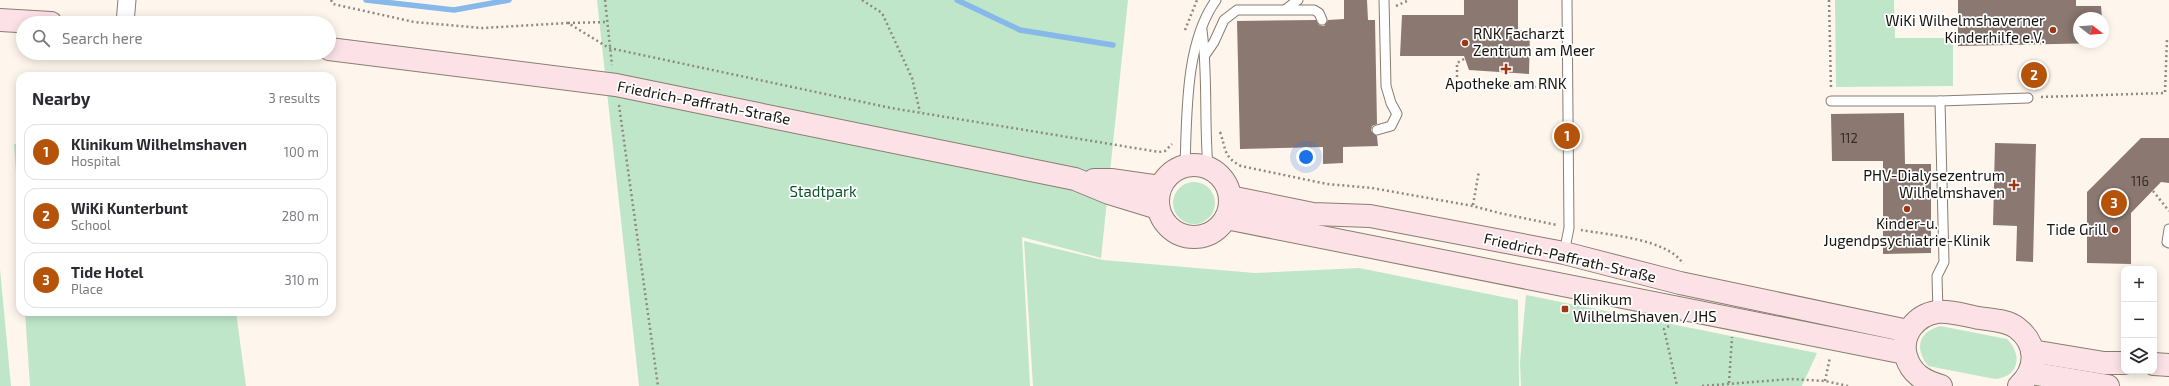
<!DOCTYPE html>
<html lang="en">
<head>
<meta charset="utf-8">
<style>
  body { margin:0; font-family:"Exo 2",sans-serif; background:#f2f2f3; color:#2b2b33 }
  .controls { position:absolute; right:12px; bottom:12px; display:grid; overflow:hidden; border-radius:8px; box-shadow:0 2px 10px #0003 }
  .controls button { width:36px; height:36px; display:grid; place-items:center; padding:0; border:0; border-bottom:1px solid #e1e1e2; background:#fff; color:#2b2b33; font:20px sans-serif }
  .compass { position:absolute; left:2073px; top:12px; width:36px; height:36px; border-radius:50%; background:#fff; box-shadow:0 2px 10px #0003; rotate:107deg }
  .you { position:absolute; left:1306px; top:157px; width:14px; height:14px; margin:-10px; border:3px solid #fff; border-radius:50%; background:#1a73e8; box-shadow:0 0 0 6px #1a73e833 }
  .badge { display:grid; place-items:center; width:26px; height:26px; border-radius:50%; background:#b45309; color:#fff; font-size:13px; font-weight:700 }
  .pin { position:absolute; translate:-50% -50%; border:2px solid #fff; box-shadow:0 1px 4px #0006 }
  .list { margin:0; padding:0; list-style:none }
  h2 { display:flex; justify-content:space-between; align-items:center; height:52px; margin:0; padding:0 16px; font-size:17px }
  h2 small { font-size:13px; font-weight:400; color:#7c7c81 }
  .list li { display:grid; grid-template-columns:26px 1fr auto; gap:12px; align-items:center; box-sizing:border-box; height:56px; margin:0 8px 8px; padding:0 8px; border:1px solid #e1e1e2; border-radius:12px }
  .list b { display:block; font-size:15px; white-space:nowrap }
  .list p { margin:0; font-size:13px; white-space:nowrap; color:#7c7c81 }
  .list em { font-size:13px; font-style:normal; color:#7c7c81 }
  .icon { flex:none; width:22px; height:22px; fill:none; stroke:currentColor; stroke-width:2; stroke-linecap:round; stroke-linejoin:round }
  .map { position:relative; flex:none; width:2169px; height:386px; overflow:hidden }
  .search { position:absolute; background:#fff; box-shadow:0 2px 10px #0003; left:16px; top:16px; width:320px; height:44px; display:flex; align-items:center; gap:10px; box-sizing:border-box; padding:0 14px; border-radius:22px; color:#7c7c81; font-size:15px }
  .panel { position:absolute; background:#fff; box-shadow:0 2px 10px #0003; left:16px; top:72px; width:320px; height:244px; border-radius:12px }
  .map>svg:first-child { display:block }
  .green { fill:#bfe6c9 }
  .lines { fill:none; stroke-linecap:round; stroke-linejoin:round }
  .stream { stroke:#86b8ea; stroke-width:5.5 }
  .building { fill:#8a7871 }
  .lane-casing { stroke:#897d70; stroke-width:11 }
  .street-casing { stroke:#897d70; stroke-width:19 }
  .secondary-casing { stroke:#897d70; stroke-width:24 }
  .path { stroke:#8f8982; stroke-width:2.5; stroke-dasharray:2 3; stroke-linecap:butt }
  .lane { stroke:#fff; stroke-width:9 }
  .street { stroke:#fff; stroke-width:17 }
  .secondary { stroke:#fce2e7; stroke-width:22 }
  .poi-dot { fill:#9e3714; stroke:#fff; stroke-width:1.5 }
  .labels { text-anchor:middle; stroke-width:3.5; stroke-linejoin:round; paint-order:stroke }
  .number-label { font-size:13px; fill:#342c27 }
  .poi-label { font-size:15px; fill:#17130e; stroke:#fff; text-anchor:end }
  .street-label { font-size:15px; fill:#17130e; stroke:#fff }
  .park-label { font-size:15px; fill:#0b542c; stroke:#fff }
</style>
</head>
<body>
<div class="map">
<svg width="2169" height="386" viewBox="0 0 2169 386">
  <rect width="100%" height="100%" fill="#fef6ed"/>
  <g class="green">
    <polygon points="597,0 1128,0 1101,258 1022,237 1030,386 639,386"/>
    <polygon points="1835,0 1894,0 1895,38 1953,38 1953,86 1836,87"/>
    <polygon points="14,144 20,144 20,229"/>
    <circle cx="1194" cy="203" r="21"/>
    <polygon points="1024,241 1103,260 1255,273 1359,268 1518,300 1519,386 1033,386"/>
    <polygon points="0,269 11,386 0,386"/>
    <polygon points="1526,295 1817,353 1802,386 1521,386 1520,362"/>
    <polygon points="25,312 236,312 246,386 30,386"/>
    <path d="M1940,326L2007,339C2023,355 2019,377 1995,379L1928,366C1915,349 1917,333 1940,326Z"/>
  </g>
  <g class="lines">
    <g class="stream">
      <polyline points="366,0 454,10 509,0"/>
      <polyline points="957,0 1020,30 1113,45"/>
    </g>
  </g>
  <g class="building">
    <polygon points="1344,0 1367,0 1368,20 1375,20 1377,124 1372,126 1371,131 1377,136 1378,146 1343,147 1343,163 1323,164 1323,147 1240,149 1237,21 1316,20 1319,25 1324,26 1328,20 1344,19"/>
    <polygon points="1464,0 1518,0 1518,30 1530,31 1529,74 1469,70 1464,56 1400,56 1402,15 1464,15"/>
    <polygon points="1958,0 2076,0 2076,6 2101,6 2102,18 2079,18 2079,42 2102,43 1958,46"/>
    <polygon points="1904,113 1905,164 1931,164 1931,253 1883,254 1883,161 1832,161 1831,114"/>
    <polygon points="2141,138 2169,138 2169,183 2161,182 2131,213 2131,264 2087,263 2087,192"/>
    <polygon points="1995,143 2036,144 2033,262 2016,261 2017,226 1993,225"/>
  </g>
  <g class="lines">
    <defs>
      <g id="lane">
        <polyline points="1286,9 1298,0"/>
        <path d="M1202,30C1208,76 1204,122 1208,167"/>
        <polyline points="1205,55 1214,42 1224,20 1237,10 1314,10 1319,13 1322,20"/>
        <polyline points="1831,101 1940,101 2028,98"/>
        <polyline points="1377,130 1391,126 1397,114 1391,103 1386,86 1384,0"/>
        <path d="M1185,166C1187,114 1185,43 1216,0"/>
        <polyline points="2169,229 2167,242 2169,243"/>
        <polyline points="1564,253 1569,228 1567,0"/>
        <polyline points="1938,312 1937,276 1944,262 1940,101"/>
      </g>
      <polyline id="street" points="125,23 127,0"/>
      <g id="secondary">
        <polyline points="0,20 51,23"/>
        <polyline points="329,49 616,85 1075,179 1109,193 1158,208"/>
        <circle cx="1194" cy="201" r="36"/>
        <polyline points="1094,180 1111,180 1160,187"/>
        <polyline points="1230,197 1313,214 1370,216 1564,253 1680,283 1908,331"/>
        <polyline points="1226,218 1905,353"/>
        <polyline points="2032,351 2104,363 2124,363"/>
        <polyline points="2154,364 2169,365"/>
        <polyline points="2031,373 2108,386"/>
        <path d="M1941,386C1924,381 1911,374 1906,356C1900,335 1916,315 1937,312C1949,310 1967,316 1979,318C1991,320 2007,320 2017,328C2038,344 2037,369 2019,386"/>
      </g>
    </defs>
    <use href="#lane" class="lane-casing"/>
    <use href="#street" class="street-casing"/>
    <use href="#secondary" class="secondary-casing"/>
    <g class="path">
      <polyline points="331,0 333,4 414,22 482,28 568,23 609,48 891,108 1159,152 1165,151 1172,144"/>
      <polyline points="605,0 612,65"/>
      <polyline points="862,0 882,13 912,78 920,112"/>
      <polyline points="1829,0 1831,89"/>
      <polyline points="1396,6 1409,0"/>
      <polyline points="568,23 607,22"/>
      <polyline points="1185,30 1197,0"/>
      <polyline points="1464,59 1457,63 1457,83 1556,88"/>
      <polyline points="2041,97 2165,93 2167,39"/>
      <polyline points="619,105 658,386"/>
      <path d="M1220,132C1226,148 1223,157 1241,166L1327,184L1372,188L1473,206L1499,213L1557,225"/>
      <polyline points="2153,191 2169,211"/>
      <polyline points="1473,205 1479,171"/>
      <path d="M1581,230C1608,235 1669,239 1683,264"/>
      <polyline points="1669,326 1664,329 1677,386"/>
      <polyline points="1825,381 1830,357"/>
      <polyline points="1729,383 1732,337"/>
      <polyline points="1702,386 1791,379 1825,381 1848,386"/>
    </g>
    <use href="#lane" class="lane"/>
    <use href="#street" class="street"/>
    <use href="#secondary" class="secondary"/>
  </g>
  <g class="poi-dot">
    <circle cx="2053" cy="30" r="4"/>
    <circle cx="1465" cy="43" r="4"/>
    <path d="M1504 63h4v4h4v4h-4v4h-4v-4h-4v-4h4z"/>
    <path d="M2012 179h4v4h4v4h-4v4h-4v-4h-4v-4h4z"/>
    <circle cx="1907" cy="209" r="4"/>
    <circle cx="2115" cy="230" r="4"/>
    <rect x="1561" y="305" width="8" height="8" rx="2"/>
  </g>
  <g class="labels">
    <g class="number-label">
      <text x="1849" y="143">112</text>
      <text x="2140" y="186">116</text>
    </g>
    <g class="poi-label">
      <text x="2045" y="26">WiKi Wilhelmshaverner<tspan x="2045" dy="17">Kinderhilfe e.V.</tspan></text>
      <text x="1473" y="39" text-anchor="start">RNK Facharzt<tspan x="1473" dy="17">Zentrum am Meer</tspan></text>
      <text x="1506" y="89" text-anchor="middle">Apotheke am RNK</text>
      <text x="2005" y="181">PHV-Dialysezentrum<tspan x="2005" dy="17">Wilhelmshaven</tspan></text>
      <text x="1907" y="229" text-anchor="middle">Kinder-u.<tspan x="1907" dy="17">Jugendpsychiatrie-Klinik</tspan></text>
      <text x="2107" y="235">Tide Grill</text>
      <text x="1573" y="305" text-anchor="start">Klinikum<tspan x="1573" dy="17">Wilhelmshaven / JHS</tspan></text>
    </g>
    <g class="street-label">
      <text transform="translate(704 103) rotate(11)" y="5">Friedrich-Paffrath-Straße</text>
      <text transform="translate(1570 258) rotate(13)" y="5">Friedrich-Paffrath-Straße</text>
    </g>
    <g class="park-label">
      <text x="823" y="197">Stadtpark</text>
    </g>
  </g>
</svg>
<div class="controls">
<button>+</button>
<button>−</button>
<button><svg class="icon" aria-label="layers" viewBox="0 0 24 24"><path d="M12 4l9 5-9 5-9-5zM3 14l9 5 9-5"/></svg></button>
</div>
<svg class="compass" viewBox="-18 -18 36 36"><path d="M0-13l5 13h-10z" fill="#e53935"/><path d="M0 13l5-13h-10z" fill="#7c7c81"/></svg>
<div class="you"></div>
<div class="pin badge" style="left:1567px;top:136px">1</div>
<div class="pin badge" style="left:2034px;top:75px">2</div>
<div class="pin badge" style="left:2114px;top:203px">3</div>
<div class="search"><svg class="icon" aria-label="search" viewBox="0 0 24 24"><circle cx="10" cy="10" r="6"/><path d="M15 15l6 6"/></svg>Search here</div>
<section class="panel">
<h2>Nearby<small>3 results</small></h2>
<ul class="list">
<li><span class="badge">1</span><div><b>Klinikum Wilhelmshaven</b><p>Hospital</p></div><em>100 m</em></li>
<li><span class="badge">2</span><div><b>WiKi Kunterbunt</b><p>School</p></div><em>280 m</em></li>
<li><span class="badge">3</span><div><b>Tide Hotel</b><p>Place</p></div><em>310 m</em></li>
</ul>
</section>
</div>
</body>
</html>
